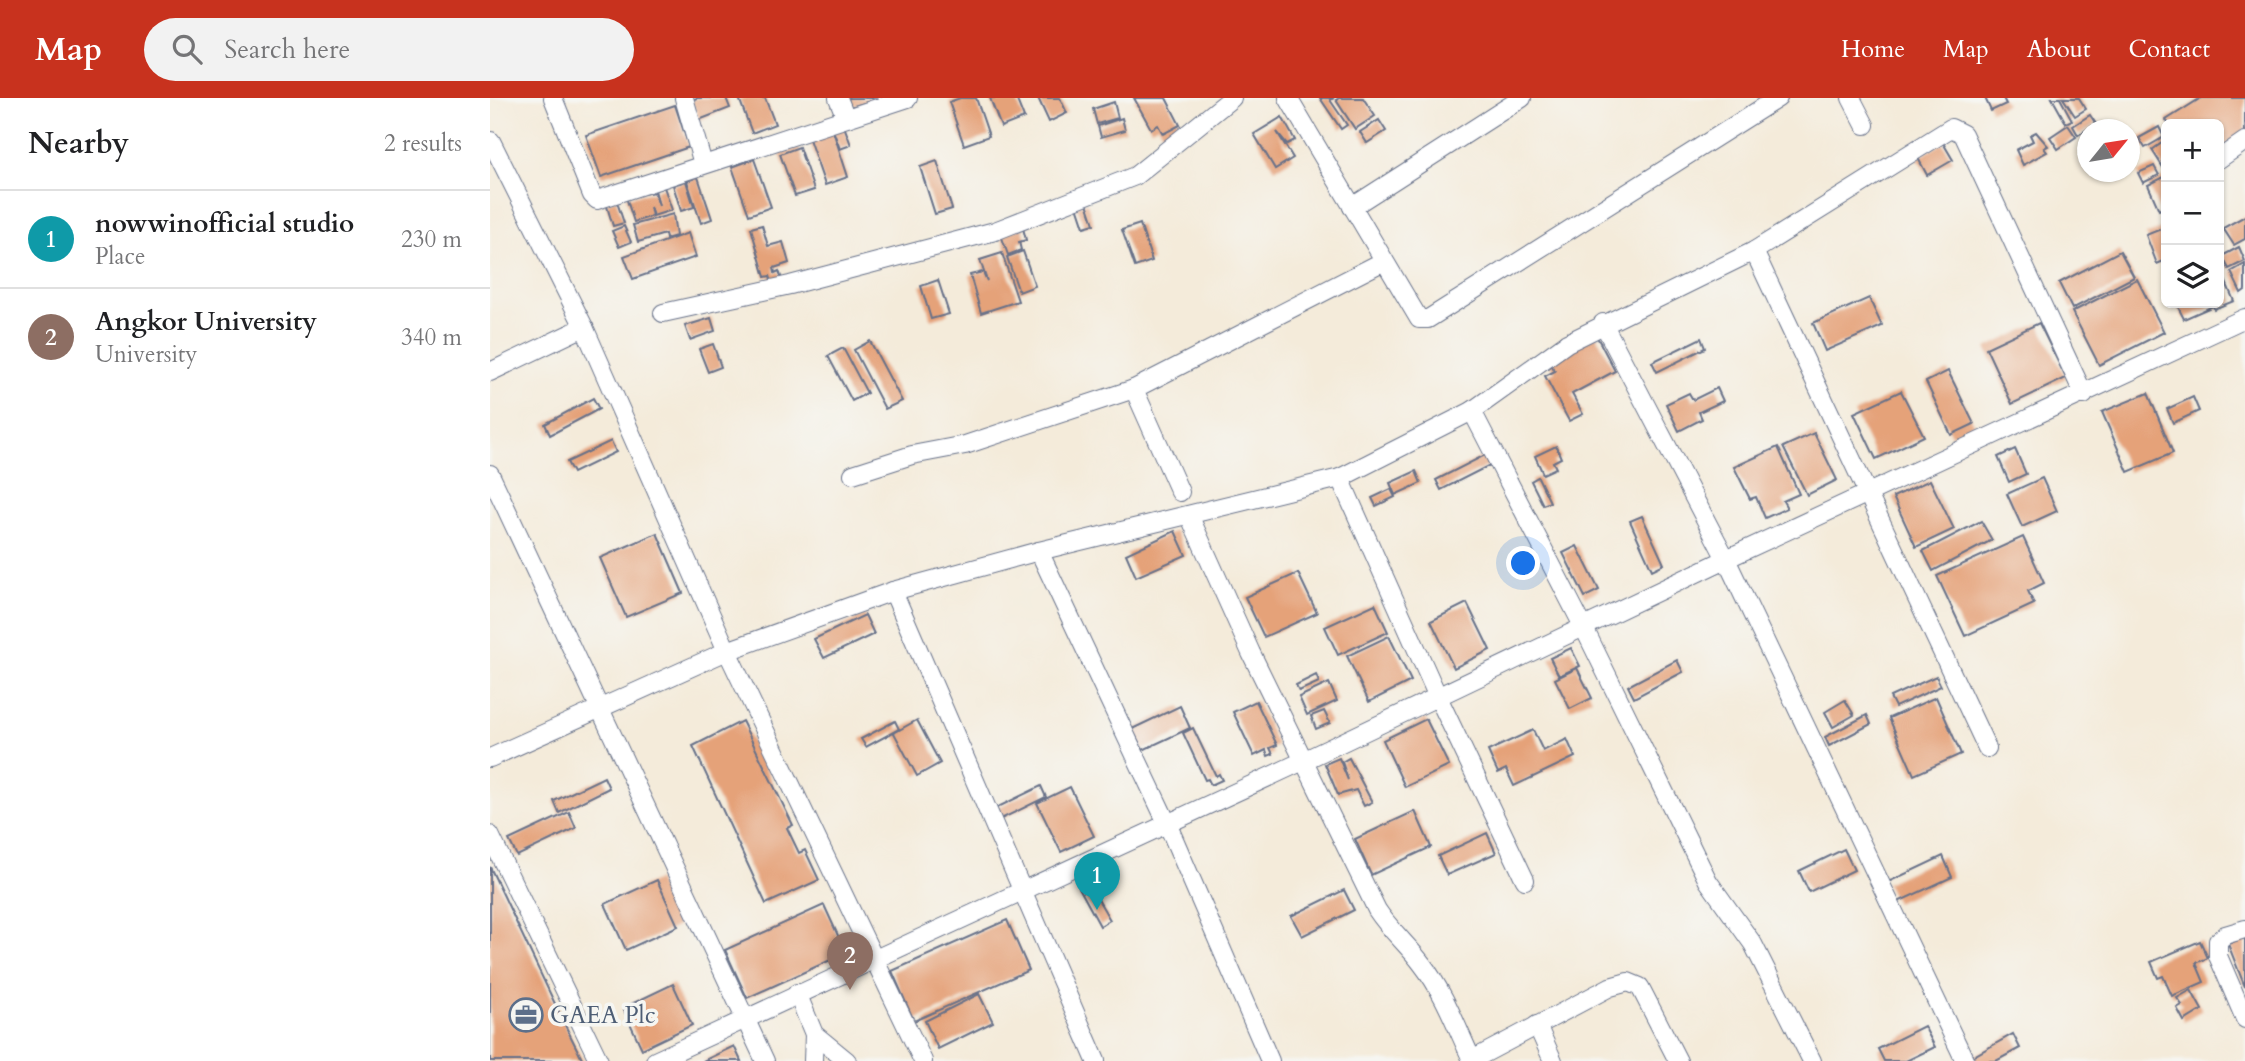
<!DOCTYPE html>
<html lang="en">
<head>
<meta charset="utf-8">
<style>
  body { margin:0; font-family:Cardo,serif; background:#f2f2f2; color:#202124 }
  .controls { position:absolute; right:21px; top:21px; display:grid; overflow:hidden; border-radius:10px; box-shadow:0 2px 5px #0004 }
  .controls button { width:63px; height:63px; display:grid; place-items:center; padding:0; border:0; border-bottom:2px solid #e0e0e0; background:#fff; color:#202124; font:35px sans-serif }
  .compass { position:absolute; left:1587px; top:21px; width:63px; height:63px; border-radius:50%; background:#fff; box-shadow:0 2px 5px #0004; rotate:60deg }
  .you { position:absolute; left:1034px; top:466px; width:24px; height:24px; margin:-18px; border:5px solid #fff; border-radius:50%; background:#1a73e8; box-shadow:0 0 0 10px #1a73e833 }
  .badge { display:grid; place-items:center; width:46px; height:46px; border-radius:50%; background:#c8321e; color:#fff; font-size:23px; font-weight:700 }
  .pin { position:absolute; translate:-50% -58px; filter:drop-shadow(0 2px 4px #0008) }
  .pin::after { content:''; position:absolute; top:37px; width:24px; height:21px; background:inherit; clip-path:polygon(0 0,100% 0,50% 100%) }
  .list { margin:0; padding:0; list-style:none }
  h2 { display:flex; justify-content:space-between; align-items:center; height:91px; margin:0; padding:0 28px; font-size:30px }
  h2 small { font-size:23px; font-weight:400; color:#757577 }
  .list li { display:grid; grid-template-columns:46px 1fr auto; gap:21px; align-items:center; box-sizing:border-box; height:98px; padding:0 28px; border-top:2px solid #e0e0e0 }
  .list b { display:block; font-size:26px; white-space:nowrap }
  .list p { margin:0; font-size:23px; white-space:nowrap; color:#757577 }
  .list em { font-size:23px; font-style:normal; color:#757577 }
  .icon { flex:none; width:38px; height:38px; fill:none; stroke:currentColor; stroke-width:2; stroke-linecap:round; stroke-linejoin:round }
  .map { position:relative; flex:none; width:1755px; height:963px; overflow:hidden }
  header { display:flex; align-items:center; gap:42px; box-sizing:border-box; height:98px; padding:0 35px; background:#c8321e; color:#fff }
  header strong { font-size:33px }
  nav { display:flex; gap:38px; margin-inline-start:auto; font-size:24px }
  .search { width:490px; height:63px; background:#f2f2f2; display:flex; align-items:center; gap:18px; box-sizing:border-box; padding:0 24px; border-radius:38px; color:#757577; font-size:26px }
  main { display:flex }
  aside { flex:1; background:#fff }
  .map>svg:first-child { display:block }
  .building { fill:#e5a279 }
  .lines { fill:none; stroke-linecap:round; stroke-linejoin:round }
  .minor-casing { stroke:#677189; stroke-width:20 }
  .minor { stroke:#fff; stroke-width:18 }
  .labels { text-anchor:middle; stroke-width:7; stroke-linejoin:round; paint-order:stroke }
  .service-label { font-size:24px; fill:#4e5e75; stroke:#f6f6f2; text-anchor:start }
</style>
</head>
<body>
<header>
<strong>Map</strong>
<div class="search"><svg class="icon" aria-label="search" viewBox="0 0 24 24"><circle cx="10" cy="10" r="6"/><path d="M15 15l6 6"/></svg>Search here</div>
<nav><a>Home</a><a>Map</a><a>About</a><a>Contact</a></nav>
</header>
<main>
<aside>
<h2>Nearby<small>2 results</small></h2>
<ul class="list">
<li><span class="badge" style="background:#0f9aa8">1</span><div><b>nowwinofficial studio</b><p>Place</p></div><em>230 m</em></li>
<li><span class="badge" style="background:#8d6e63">2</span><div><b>Angkor University</b><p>University</p></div><em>340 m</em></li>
</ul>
</aside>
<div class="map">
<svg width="1755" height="963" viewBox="0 0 1755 963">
  <rect width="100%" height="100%" fill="#f6f6f2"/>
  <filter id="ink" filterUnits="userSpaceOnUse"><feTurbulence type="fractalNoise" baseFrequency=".0143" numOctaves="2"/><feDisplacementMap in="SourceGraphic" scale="14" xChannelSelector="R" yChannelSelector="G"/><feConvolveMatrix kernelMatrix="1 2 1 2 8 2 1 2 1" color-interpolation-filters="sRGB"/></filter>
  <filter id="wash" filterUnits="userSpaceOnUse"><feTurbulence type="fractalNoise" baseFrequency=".00686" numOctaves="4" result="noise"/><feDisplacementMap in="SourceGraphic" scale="28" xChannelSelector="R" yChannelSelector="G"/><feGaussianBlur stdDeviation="1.57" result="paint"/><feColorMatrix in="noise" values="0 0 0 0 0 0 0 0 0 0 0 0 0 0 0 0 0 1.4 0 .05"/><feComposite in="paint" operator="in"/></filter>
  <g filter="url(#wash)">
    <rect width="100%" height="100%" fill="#f4ebda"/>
    <g id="blocks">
      <g class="building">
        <polygon points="207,0 236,0 240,10 209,22 201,2"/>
        <polygon points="249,0 275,0 285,26 262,35"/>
        <polygon points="358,0 384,0 385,2 360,9"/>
        <polygon points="470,0 486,0 499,38 474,47 459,4"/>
        <polygon points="500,0 526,0 534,20 511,29"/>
        <polygon points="548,0 570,0 577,15 559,24"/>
        <polygon points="644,0 676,0 690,27 673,36 668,27 661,31"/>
        <polygon points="830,0 844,0 840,2 857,27 851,31"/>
        <polygon points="849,0 873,0 885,18 865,31 846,2"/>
        <polygon points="1495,0 1513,0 1516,6 1501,13"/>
        <polygon points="1562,0 1570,0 1582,22 1576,25"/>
        <polygon points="1573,0 1589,0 1596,11 1585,18"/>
        <polygon points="1711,0 1755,0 1755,34 1729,51 1729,26 1679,26 1676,22"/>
        <polygon points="624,4 628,20 607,26 603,11"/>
        <polygon points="185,7 199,49 111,79 96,37"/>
        <polygon points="1600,17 1606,26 1588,37 1583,28"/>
        <polygon points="792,19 805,42 797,46 787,34 803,60 785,71 764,36"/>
        <polygon points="632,20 635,32 611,39 608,28"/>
        <polygon points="889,22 896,33 877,45 870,34"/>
        <polygon points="1578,27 1586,39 1568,51 1560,39"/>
        <polygon points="354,28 361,47 350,51 343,32"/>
        <polygon points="1669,29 1674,39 1655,50 1649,40"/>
        <polygon points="343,33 358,79 335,87 319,41"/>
        <polygon points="1546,34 1558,48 1554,50 1557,54 1533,67 1526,52 1543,43 1540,37"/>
        <polygon points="1676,42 1676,74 1662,52"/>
        <polygon points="1453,45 1463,62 1437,77 1428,60"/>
        <polygon points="309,49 324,92 305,98 290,56"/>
        <polygon points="264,61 281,109 259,117 242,69"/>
        <polygon points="447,63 462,111 445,116 430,69"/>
        <polygon points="1664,68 1669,77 1653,85 1648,75"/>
        <polygon points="1676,78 1676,109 1669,112 1658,87"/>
        <polygon points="208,79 222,121 211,125 197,83"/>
        <polygon points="196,83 204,109 191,113 183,87"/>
        <polygon points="174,89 182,112 163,118 160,109 162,118 144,124 136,99 164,94 169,108 165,92"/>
        <polygon points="126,101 134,125 123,128 116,105"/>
        <polygon points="597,105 604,126 594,129 587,108"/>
        <polygon points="183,116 186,138 176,141 175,136 148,144 143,127"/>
        <polygon points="1755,118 1755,141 1744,147 1733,130"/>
        <polygon points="650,126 662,163 645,169 632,132"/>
        <polygon points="272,127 278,148 293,144 299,165 284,170 285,175 289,173 293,184 283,187 280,178 275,179 261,130"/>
        <polygon points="134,128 141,144 129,149 122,133"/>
        <polygon points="1676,129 1676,162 1667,166 1656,137"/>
        <polygon points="533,130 536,142 529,144 531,152 518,157 510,134"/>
        <polygon points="198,135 206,159 143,181 134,158"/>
        <polygon points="1749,149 1755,163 1739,171 1732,158"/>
        <polygon points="533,153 545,188 529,194 517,159"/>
        <polygon points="1630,153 1644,179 1582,211 1569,185"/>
        <polygon points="512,155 528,203 491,215 480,177 493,174 497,183 490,162"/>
        <polygon points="1755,166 1755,192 1751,195 1741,174"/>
        <polygon points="1729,168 1744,203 1724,211 1722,205 1729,205"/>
        <polygon points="1647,181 1674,234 1609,267 1582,214"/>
        <polygon points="448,182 459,216 441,221 431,188"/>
        <polygon points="1379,200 1392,228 1335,253 1323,225"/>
        <polygon points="1686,205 1719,205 1721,209 1694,221"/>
        <polygon points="221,220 225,233 200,242 195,228"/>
        <polygon points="1549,225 1576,280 1522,306 1496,250"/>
        <polygon points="1106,237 1125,273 1082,296 1093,316 1079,323 1055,278 1065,273 1058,262"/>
        <polygon points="1211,240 1215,250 1167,274 1162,264"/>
        <polygon points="380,243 412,303 395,311 364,252"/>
        <polygon points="223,246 231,269 218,274 209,251"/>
        <polygon points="353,250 377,295 362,303 338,258"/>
        <polygon points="1458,273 1484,326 1461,337 1436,284"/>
        <polygon points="1227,290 1233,303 1209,314 1212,321 1189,333 1176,306 1199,295 1203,302"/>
        <polygon points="1411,293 1434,338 1386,361 1364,315"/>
        <polygon points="1658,295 1683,355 1638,374 1612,314"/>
        <polygon points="1703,299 1709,313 1683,325 1677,311"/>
        <polygon points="103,300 109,311 60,337 55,326"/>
        <polygon points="1324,335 1347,382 1317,397 1293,349"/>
        <polygon points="121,343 126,354 83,375 77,364"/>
        <polygon points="1066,348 1071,360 1063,364 1066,370 1053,376 1045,358"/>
        <polygon points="1288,349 1309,396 1293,403 1297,410 1275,420 1266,399 1260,401 1244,369"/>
        <polygon points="1525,351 1536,376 1519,384 1508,359"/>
        <polygon points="995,357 1000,367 951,392 946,382"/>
        <polygon points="926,373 931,385 905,397 900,385"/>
        <polygon points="1048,379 1060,404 1053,407 1041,383"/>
        <polygon points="1552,380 1567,413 1532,429 1517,396"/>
        <polygon points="1440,382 1464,431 1426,449 1403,399"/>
        <polygon points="901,391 905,399 886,408 882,400"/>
        <polygon points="1152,418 1174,466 1162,472 1140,423"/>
        <polygon points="1491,423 1502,442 1443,473 1433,453"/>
        <polygon points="685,433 696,457 646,479 636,456"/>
        <polygon points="167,435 193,495 136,519 110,460"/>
        <polygon points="1533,439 1554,485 1538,493 1544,506 1475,538 1447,478"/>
        <polygon points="1087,448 1109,492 1095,499 1073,455"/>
        <polygon points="808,475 827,515 774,539 755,499"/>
        <polygon points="977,505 1000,552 964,570 941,523"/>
        <polygon points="885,506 898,534 848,557 835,529"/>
        <polygon points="375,517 384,536 334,560 324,541"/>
        <polygon points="899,538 921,583 879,604 857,558"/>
        <polygon points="1081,550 1090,568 1069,578 1060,560"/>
        <polygon points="1187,562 1193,574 1144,600 1138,588"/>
        <polygon points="1087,570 1102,600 1080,611 1065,581"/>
        <polygon points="826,577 829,584 809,593 806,587"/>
        <polygon points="1446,578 1451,588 1405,609 1400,599"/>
        <polygon points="839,585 847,603 817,617 809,599"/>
        <polygon points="1446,599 1471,656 1424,677 1399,620"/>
        <polygon points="1355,602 1364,617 1343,629 1335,614"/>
        <polygon points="766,603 787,647 780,650 783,656 778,658 776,652 764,658 743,614"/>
        <polygon points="690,608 700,630 653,652 642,631"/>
        <polygon points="834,613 840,625 826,631 821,618"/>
        <polygon points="1377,617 1381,626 1339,648 1335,639"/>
        <polygon points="936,621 959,668 915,689 893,642"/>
        <polygon points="427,622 450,665 427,678 404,635"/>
        <polygon points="252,623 303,727 297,730 309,755 315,752 329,782 276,806 203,648"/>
        <polygon points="405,623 409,631 376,649 371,641"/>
        <polygon points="703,630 726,678 729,676 732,682 721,687 718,681 715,682 693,635"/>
        <polygon points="1043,632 1053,653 1077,641 1085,659 1024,688 1016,671 1008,675 998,653"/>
        <polygon points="849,660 858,682 852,664 859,660 882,704 874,708 866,692 848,697 835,666"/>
        <polygon points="114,679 119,690 69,715 64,703"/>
        <polygon points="551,688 556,699 511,721 506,710"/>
        <polygon points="580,689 604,738 571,754 547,705"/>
        <polygon points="925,713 941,749 881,777 865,741"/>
        <polygon points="79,714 86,730 27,758 19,742"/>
        <polygon points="997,735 1006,755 957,777 948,758"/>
        <polygon points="1354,751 1364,772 1319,794 1309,773"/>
        <polygon points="1453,758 1462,779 1406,805 1396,785"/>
        <polygon points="0,769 76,929 93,963 0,963"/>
        <polygon points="596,781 620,822 610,828 587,786"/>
        <polygon points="167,782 188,828 136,852 115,806"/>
        <polygon points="854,792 864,812 812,838 801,818"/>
        <polygon points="334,807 356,855 257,900 235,852"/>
        <polygon points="517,822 539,872 424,923 402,873"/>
        <polygon points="1755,839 1755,889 1738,846"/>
        <polygon points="1710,843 1718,860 1706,865 1714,884 1682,898 1673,878 1668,880 1661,864"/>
        <polygon points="183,886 202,927 152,951 133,910"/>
        <polygon points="1701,892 1712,912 1694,923 1687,910 1692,907 1687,900"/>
        <polygon points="489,896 503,924 448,951 435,923"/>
        <polygon points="1434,928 1445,949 1416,963 1394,963 1388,951"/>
        <polygon points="1523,936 1530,950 1506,963 1475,963"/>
        <polygon points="244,948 251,963 213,963"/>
      </g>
    </g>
  </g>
  <g filter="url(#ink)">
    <use href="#blocks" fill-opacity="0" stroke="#677189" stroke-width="2"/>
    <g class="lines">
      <defs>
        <g id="minor">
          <polyline points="63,0 102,97 107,102 418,0"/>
          <polyline points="194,0 213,66"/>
          <polyline points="348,0 356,20"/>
          <polyline points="798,0 929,221 938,221 1288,0"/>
          <polyline points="1361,0 1375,27"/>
          <polyline points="1,43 94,229 237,553 433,963"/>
          <polyline points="1729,61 1755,43"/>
          <polyline points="862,109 1032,0"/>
          <polyline points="1264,153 1497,650"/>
          <polyline points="173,215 300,187 505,133 645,78 742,0"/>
          <polyline points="1113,225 1236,461 1475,963"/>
          <polyline points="0,274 94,229"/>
          <polyline points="644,291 690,394"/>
          <polyline points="982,313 1094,530 1218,783 1263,846 1322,963"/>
          <polyline points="0,376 275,963"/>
          <polyline points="363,376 422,357 475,347 644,291 894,163"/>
          <polyline points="850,380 948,599 1035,782"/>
          <path d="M699,417L761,555L887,812C900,832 918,847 932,866C954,894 967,930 982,962L1120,889L1138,884L1150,889L1188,963"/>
          <polyline points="549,453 677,725 780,963"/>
          <polyline points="403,493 606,963"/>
          <polyline points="0,660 237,553 403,493 549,453 850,380 982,313 1077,245 1264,153 1461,30 1473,36 1594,297"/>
          <polyline points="0,737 109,963"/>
          <polyline points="1755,831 1735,837 1728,843 1728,858 1755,921"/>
          <polyline points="307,895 324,936 357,963"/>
          <polyline points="1047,927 1063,963"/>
          <polyline points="165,963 813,663 1236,461 1755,220"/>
          <polyline points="323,963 324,936"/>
        </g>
      </defs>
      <use href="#minor" class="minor-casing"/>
      <use href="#minor" class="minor"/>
    </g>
  </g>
  <defs>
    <symbol id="office-ring" viewBox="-11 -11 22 22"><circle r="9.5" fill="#f6f6f2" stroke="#5c6f8a" stroke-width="1.5"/><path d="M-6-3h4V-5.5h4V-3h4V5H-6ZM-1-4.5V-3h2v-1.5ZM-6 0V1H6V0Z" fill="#5c6f8a"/></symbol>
  </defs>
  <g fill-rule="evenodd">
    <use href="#office-ring" x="17" y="898" width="38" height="38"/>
  </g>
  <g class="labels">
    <g class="service-label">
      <text x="60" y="925">GAEA Plc</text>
    </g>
  </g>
</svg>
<div class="controls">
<button>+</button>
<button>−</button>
<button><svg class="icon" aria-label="layers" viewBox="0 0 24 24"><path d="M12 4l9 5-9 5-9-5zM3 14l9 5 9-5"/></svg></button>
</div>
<svg class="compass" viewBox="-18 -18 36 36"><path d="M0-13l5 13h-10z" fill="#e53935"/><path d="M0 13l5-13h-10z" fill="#757577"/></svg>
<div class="you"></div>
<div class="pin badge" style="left:607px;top:812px;background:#0f9aa8">1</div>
<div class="pin badge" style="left:360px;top:892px;background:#8d6e63">2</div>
</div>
</main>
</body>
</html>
